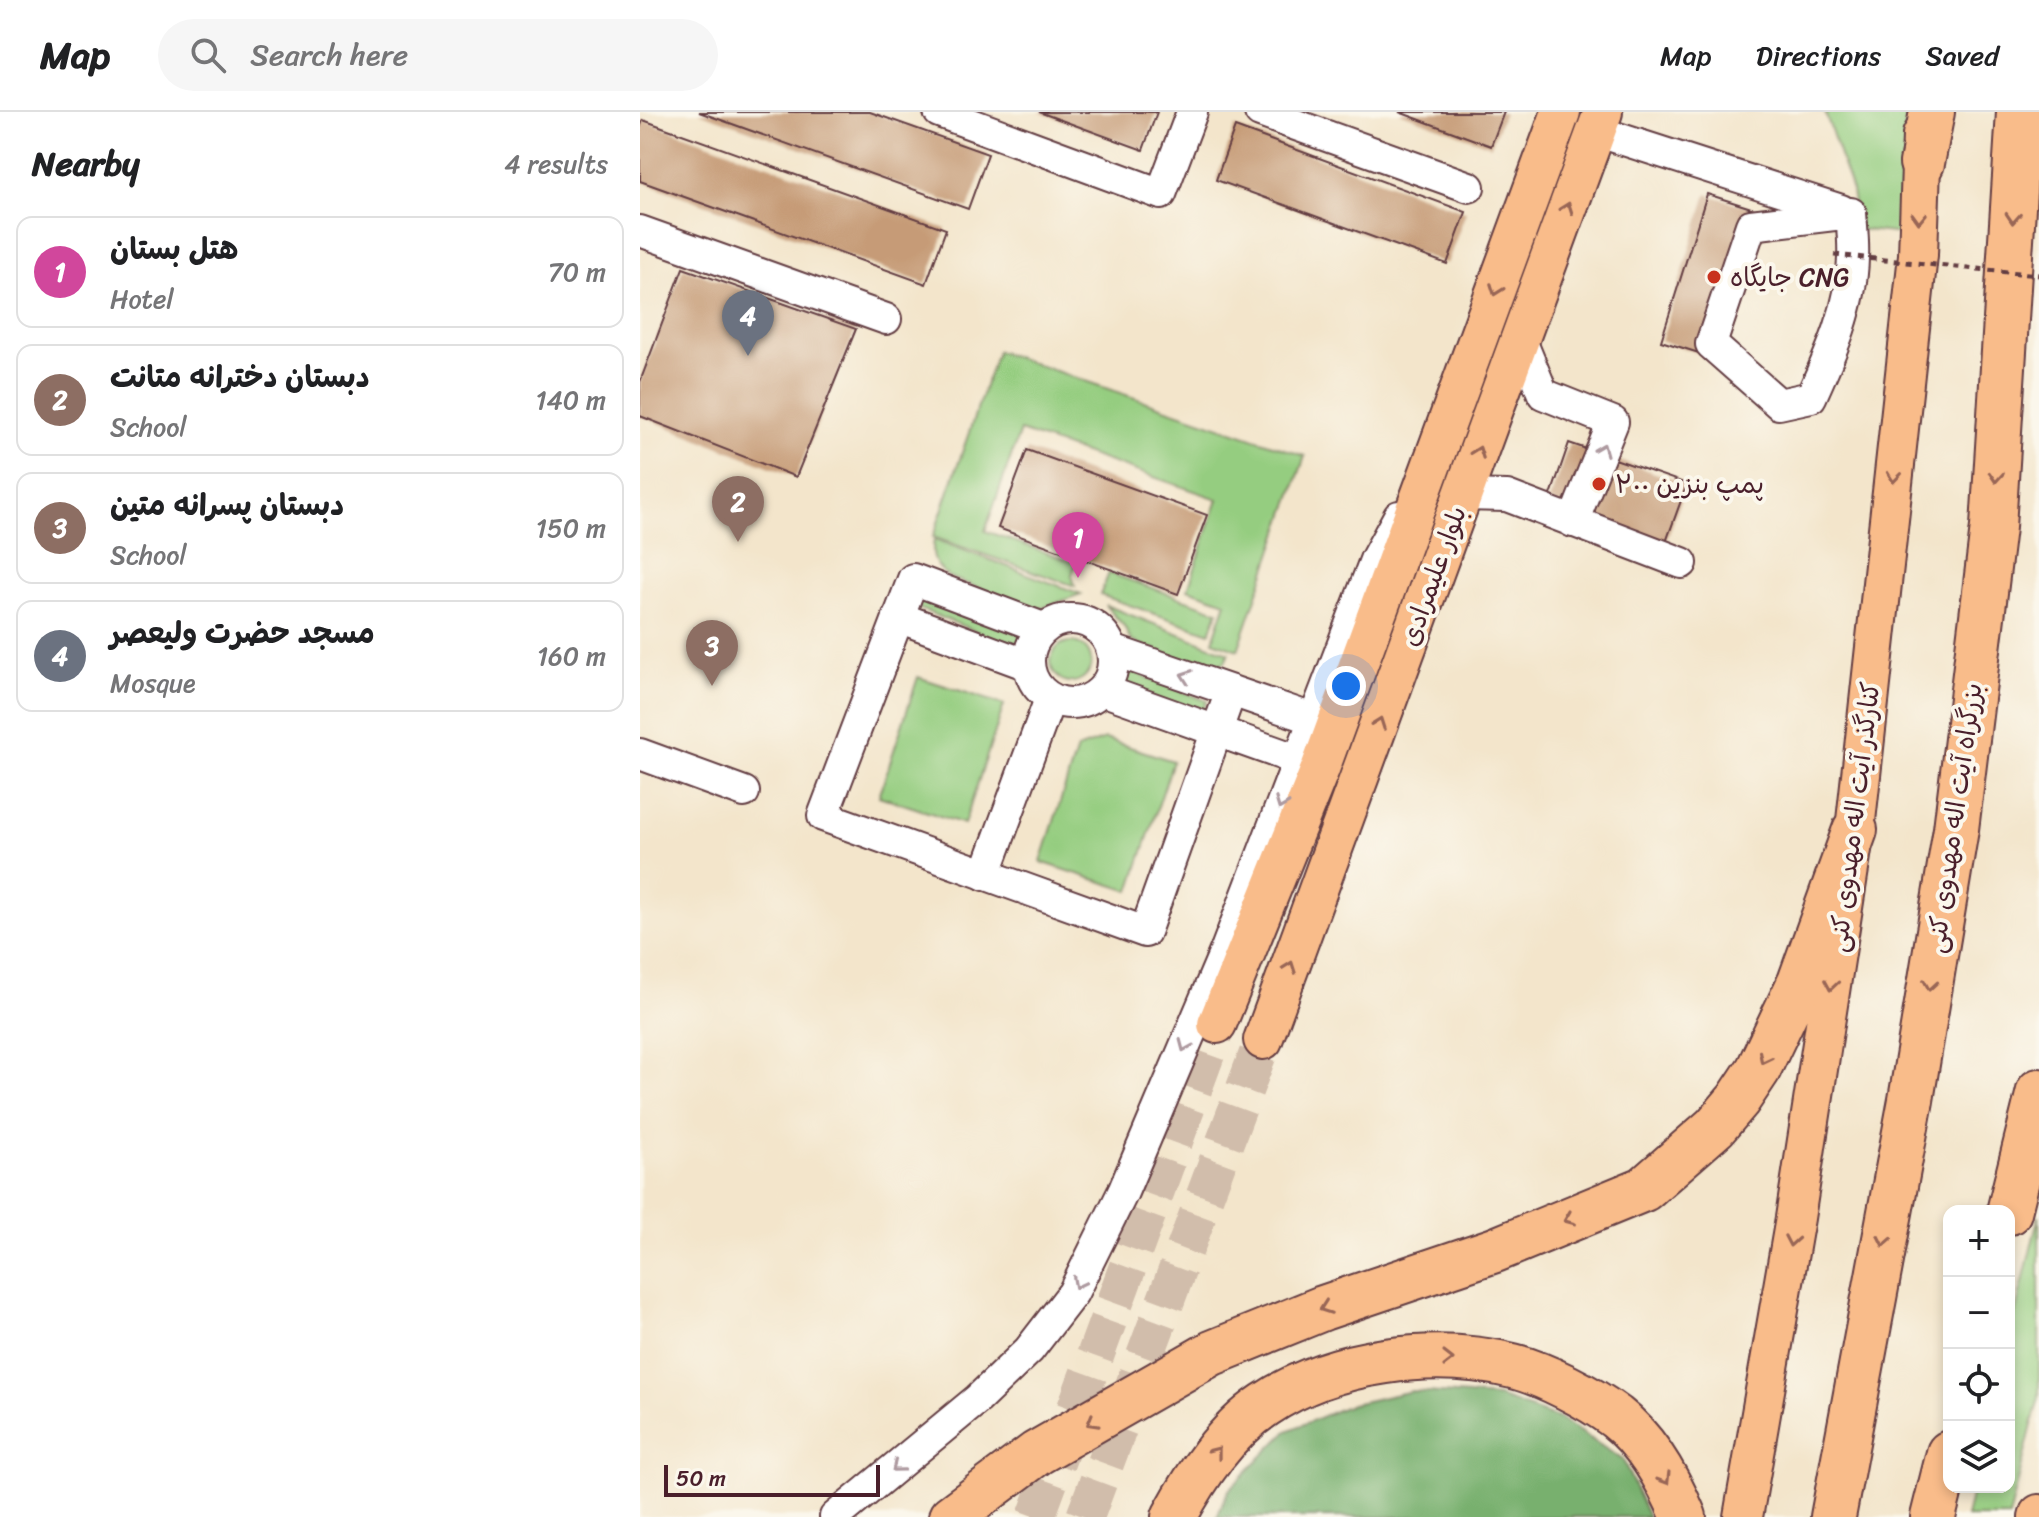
<!DOCTYPE html>
<html lang="en">
<head>
<meta charset="utf-8">
<style>
  body { margin:0; font-family:Sriracha,"Playpen Sans Arabic",sans-serif; background:#f6f6f6; color:#202124 }
  .controls { position:absolute; right:24px; bottom:24px; display:grid; overflow:hidden; border-radius:16px; box-shadow:0 4px 12px #0003 }
  .controls button { width:72px; height:72px; display:grid; place-items:center; padding:0; border:0; border-bottom:2px solid #e0e0e0; background:#fff; color:#202124; font:40px sans-serif }
  .scale { position:absolute; left:24px; bottom:20px; width:216px; box-sizing:border-box; padding-left:8px; border:4px solid #4a1f2b; border-top:0; font-size:22px; line-height:28px; white-space:nowrap; color:#4a1f2b; -webkit-text-stroke:6px #fbf7ec; paint-order:stroke }
  .you { position:absolute; left:706px; top:574px; width:28px; height:28px; margin:-20px; border:6px solid #fff; border-radius:50%; background:#1a73e8; box-shadow:0 0 0 12px #1a73e833 }
  .badge { display:grid; place-items:center; width:52px; height:52px; border-radius:50%; background:#0f766e; color:#fff; font-size:26px; font-weight:700 }
  .pin { position:absolute; translate:-50% -66px; filter:drop-shadow(0 2px 4px #0008) }
  .pin::after { content:''; position:absolute; top:42px; width:28px; height:24px; background:inherit; clip-path:polygon(0 0,100% 0,50% 100%) }
  .list { margin:0; padding:0; list-style:none }
  h2 { display:flex; justify-content:space-between; align-items:center; height:104px; margin:0; padding:0 32px; font-size:34px }
  h2 small { font-size:26px; font-weight:400; color:#757577 }
  .list li { display:grid; grid-template-columns:52px 1fr auto; gap:24px; align-items:center; box-sizing:border-box; height:112px; margin:0 16px 16px; padding:0 16px; border:2px solid #e0e0e0; border-radius:16px }
  .list b { display:block; font-size:30px; white-space:nowrap }
  .list p { margin:0; font-size:26px; white-space:nowrap; color:#757577 }
  .list em { font-size:26px; font-style:normal; color:#757577 }
  .icon { flex:none; width:44px; height:44px; fill:none; stroke:currentColor; stroke-width:2; stroke-linecap:round; stroke-linejoin:round }
  .map { position:relative; flex:none; width:1399px; height:1405px; overflow:hidden }
  header { display:flex; align-items:center; gap:48px; box-sizing:border-box; height:112px; padding:0 40px; background:#fff; border-bottom:2px solid #e0e0e0 }
  header strong { font-size:38px }
  nav { display:flex; gap:44px; margin-inline-start:auto; font-size:28px }
  .search { width:560px; height:72px; background:#f6f6f6; display:flex; align-items:center; gap:20px; box-sizing:border-box; padding:0 28px; border-radius:44px; color:#757577; font-size:30px }
  main { display:flex }
  aside { flex:1; background:#fff }
  .map>svg:first-child { display:block }
  .green { fill:#95cd80; stroke:#707656; stroke-width:2 }
  .forest { fill:#78b06e; stroke:#61684c; stroke-width:2 }
  .building { fill:#c69b77 }
  .lines { fill:none; stroke-linecap:round; stroke-linejoin:round }
  .major-tunnel { stroke:#d1bdab; stroke-width:38; stroke-dasharray:38 19; stroke-linecap:butt }
  .minor-casing { stroke:#633d43; stroke-width:34 }
  .major-casing { stroke:#633d43; stroke-width:42 }
  .highway-casing { stroke:#633d43; stroke-width:48 }
  .minor { stroke:#fff; stroke-width:30 }
  .major { stroke:#f9bc8a; stroke-width:38 }
  .highway { stroke:#f9bc8a; stroke-width:44 }
  .path-bridge { stroke:#633d43; stroke-width:5; stroke-dasharray:6 6; stroke-linecap:butt }
  .oneway { stroke:#996656 }
  .oneway2 { stroke:#ae9aa0 }
  .poi-dot { fill:#c8321e; stroke:#fbf7ec; stroke-width:3 }
  .labels { text-anchor:middle; stroke-width:8; stroke-linejoin:round; paint-order:stroke }
  .poi-label { font-size:26px; fill:#4a1f2b; stroke:#fbf7ec; text-anchor:start }
  .street-label { font-size:26px; fill:#4a1f2b; stroke:#fbf7ec }
</style>
</head>
<body>
<header>
<strong>Map</strong>
<div class="search"><svg class="icon" aria-label="search" viewBox="0 0 24 24"><circle cx="10" cy="10" r="6"/><path d="M15 15l6 6"/></svg>Search here</div>
<nav><a>Map</a><a>Directions</a><a>Saved</a></nav>
</header>
<main>
<aside>
<h2>Nearby<small>4 results</small></h2>
<ul class="list">
<li><span class="badge" style="background:#d1479c">1</span><div><b>هتل بستان</b><p>Hotel</p></div><em>70 m</em></li>
<li><span class="badge" style="background:#8d6e63">2</span><div><b>دبستان دخترانه متانت</b><p>School</p></div><em>140 m</em></li>
<li><span class="badge" style="background:#8d6e63">3</span><div><b>دبستان پسرانه متین</b><p>School</p></div><em>150 m</em></li>
<li><span class="badge" style="background:#6b7280">4</span><div><b>مسجد حضرت ولیعصر</b><p>Mosque</p></div><em>160 m</em></li>
</ul>
</aside>
<div class="map">
<svg width="1399" height="1405" viewBox="0 0 1399 1405">
  <rect width="100%" height="100%" fill="#fbf7ec"/>
  <filter id="ink" filterUnits="userSpaceOnUse"><feTurbulence type="fractalNoise" baseFrequency=".0125" numOctaves="2"/><feDisplacementMap in="SourceGraphic" scale="16" xChannelSelector="R" yChannelSelector="G"/><feConvolveMatrix kernelMatrix="1 2 1 2 8 2 1 2 1" color-interpolation-filters="sRGB"/></filter>
  <filter id="wash" filterUnits="userSpaceOnUse"><feTurbulence type="fractalNoise" baseFrequency=".006" numOctaves="4" result="noise"/><feDisplacementMap in="SourceGraphic" scale="32" xChannelSelector="R" yChannelSelector="G"/><feGaussianBlur stdDeviation="1.8" result="paint"/><feColorMatrix in="noise" values="0 0 0 0 0 0 0 0 0 0 0 0 0 0 0 0 0 1.4 0 .05"/><feComposite in="paint" operator="in"/></filter>
  <g filter="url(#wash)">
    <rect width="100%" height="100%" fill="#f3e5cb"/>
    <g class="green">
      <polygon points="1185,0 1266,0 1261,122 1218,117 1212,79"/>
      <polygon points="357,239 665,344 598,538 573,529 586,490 548,477 578,387 380,319 345,419 436,451 432,463 435,474 293,425"/>
      <path d="M294,427L441,482L397,498L309,465C294,453 291,446 294,427Z"/>
      <polygon points="469,461 578,499 570,521 460,483"/>
      <polygon points="275,480 383,522 378,536 270,493"/>
      <polygon points="465,493 589,541 585,550 567,557 491,529 484,514"/>
      <circle cx="431" cy="550" r="20"/>
      <polygon points="481,555 567,589 560,604 475,571"/>
      <polygon points="278,565 364,593 324,712 239,684"/>
      <polygon points="465,627 533,649 490,779 401,750 437,637"/>
      <polygon points="1399,1103 1399,1285 1369,1405 1326,1405 1333,1375 1369,1375 1369,1227"/>
    </g>
    <polygon class="forest" points="772,1279 858,1285 920,1307 983,1348 1008,1405 577,1405 588,1379 647,1319 712,1292"/>
    <g id="blocks">
      <g class="building">
        <polygon points="59,0 230,0 348,42 328,97"/>
        <polygon points="399,0 517,0 503,38"/>
        <polygon points="759,0 864,0 851,34"/>
        <polygon points="3,8 306,117 286,172 0,69 0,16"/>
        <polygon points="595,15 826,100 807,152 576,68"/>
        <polygon points="1067,82 1127,101 1081,248 1021,229"/>
        <polygon points="43,156 216,217 156,365 0,304 0,270"/>
        <polygon points="929,331 1047,372 1026,430 909,389"/>
        <polygon points="387,338 567,403 538,482 358,416"/>
      </g>
    </g>
  </g>
  <g filter="url(#ink)">
    <use href="#blocks" fill-opacity="0" stroke="#633d43" stroke-width="2"/>
    <g class="lines">
      <g class="major-tunnel">
        <polyline points="396,1405 577,912"/>
        <polyline points="445,1405 623,928"/>
      </g>
      <defs>
        <g id="minor">
          <polyline points="299,0 521,82 552,0"/>
          <polyline points="620,0 829,75"/>
          <polyline points="956,19 1201,98"/>
          <path d="M1211,101C1212,116 1214,131 1213,146C1212,195 1191,241 1171,285L1139,292L1071,232L1111,113Z"/>
          <polyline points="0,119 246,207"/>
          <polyline points="880,226 903,282 973,310 933,410"/>
          <polyline points="822,383 867,384 1042,451"/>
          <polyline points="258,505 388,553"/>
          <circle cx="431" cy="549" r="42"/>
          <polyline points="403,516 273,467 183,704 505,820 591,579"/>
          <polyline points="472,538 673,607"/>
          <polyline points="462,578 658,648"/>
          <polyline points="0,642 104,680"/>
          <polyline points="345,763 410,587"/>
          <polyline points="195,1405 338,1287 389,1238 433,1181 483,1080 586,837 735,448 759,404"/>
        </g>
        <g id="major">
          <polyline points="577,912 680,657 921,0"/>
          <polyline points="623,928 963,0"/>
          <polyline points="1103,1405 1155,1106 1215,718 1278,143 1282,23"/>
          <polyline points="1398,1405 1399,1402"/>
        </g>
        <g id="highway">
          <polyline points="1282,51 1292,0"/>
          <polyline points="1369,1100 1399,979"/>
          <polyline points="311,1405 397,1341 572,1241 683,1196 855,1138 1004,1077 1075,1015 1098,988 1118,958 1160,870 1215,718"/>
          <path d="M534,1405C557,1363 585,1320 625,1293C692,1247 795,1235 873,1254C905,1262 949,1285 976,1305C1008,1330 1029,1369 1044,1405"/>
          <polyline points="1193,1405 1271,988 1316,717 1353,415 1379,0"/>
          <polyline points="1293,1405 1309,1341"/>
        </g>
      </defs>
      <use href="#minor" class="minor-casing"/>
      <use href="#major" class="major-casing"/>
      <use href="#highway" class="highway-casing"/>
      <use href="#minor" class="minor"/>
      <use href="#major" class="major"/>
      <use href="#highway" class="highway"/>
      <polyline class="path-bridge" points="1194,143 1399,163"/>
    </g>
    <defs><path id="oneway-chevron" d="M-2-3.5L2.5 0L-2 3.5" fill="none" stroke-width="1.6" stroke-linecap="round" stroke-linejoin="round" transform="scale(2)"/></defs>
    <g class="oneway">
      <use href="#oneway-chevron" transform="translate(927 96) rotate(-70)"/>
      <use href="#oneway-chevron" transform="translate(1279 106) rotate(92)"/>
      <use href="#oneway-chevron" transform="translate(1373 106) rotate(94)"/>
      <use href="#oneway-chevron" transform="translate(856 178) rotate(110)"/>
      <use href="#oneway-chevron" transform="translate(838 340) rotate(-70)"/>
      <use href="#oneway-chevron" transform="translate(1254 365) rotate(96)"/>
      <use href="#oneway-chevron" transform="translate(1356 365) rotate(94)"/>
      <use href="#oneway-chevron" transform="translate(739 611) rotate(-70)"/>
      <use href="#oneway-chevron" transform="translate(650 855) rotate(-70)"/>
      <use href="#oneway-chevron" transform="translate(1191 873) rotate(99)"/>
      <use href="#oneway-chevron" transform="translate(1290 873) rotate(99)"/>
      <use href="#oneway-chevron" transform="translate(1124 946) rotate(117)"/>
      <use href="#oneway-chevron" transform="translate(929 1107) rotate(158)"/>
      <use href="#oneway-chevron" transform="translate(1151 1129) rotate(100)"/>
      <use href="#oneway-chevron" transform="translate(1244 1129) rotate(101)"/>
      <use href="#oneway-chevron" transform="translate(685 1196) rotate(160)"/>
      <use href="#oneway-chevron" transform="translate(808 1247)"/>
      <use href="#oneway-chevron" transform="translate(452 1310) rotate(150)"/>
      <use href="#oneway-chevron" transform="translate(576 1340) rotate(-52)"/>
      <use href="#oneway-chevron" transform="translate(1025 1367) rotate(59)"/>
    </g>
    <g class="oneway2">
      <use href="#oneway-chevron" transform="translate(962 337) rotate(-68)"/>
      <use href="#oneway-chevron" transform="translate(546 564) rotate(-161)"/>
      <use href="#oneway-chevron" transform="translate(641 692) rotate(111)"/>
      <use href="#oneway-chevron" transform="translate(545 934) rotate(113)"/>
      <use href="#oneway-chevron" transform="translate(438 1171) rotate(117)"/>
      <use href="#oneway-chevron" transform="translate(257 1355) rotate(140)"/>
    </g>
  </g>
  <g class="poi-dot">
    <circle cx="1074" cy="165" r="8"/>
    <circle cx="959" cy="372" r="8"/>
  </g>
  <g class="labels">
    <g class="poi-label">
      <text x="1090" y="174">جایگاه CNG</text>
      <text x="975" y="381">پمپ بنزین ۲۰۰</text>
    </g>
    <g class="street-label">
      <text transform="translate(793 464) rotate(-70)" y="9">بلوار علیمرادی</text>
      <text transform="translate(1214 705) rotate(-83)" y="9">کنارگذر آیت اله مهدوی کنی</text>
      <text transform="translate(1314 706) rotate(-82)" y="9">بزرگراه آیت اله مهدوی کنی</text>
    </g>
  </g>
</svg>
<div class="controls">
<button>+</button>
<button>−</button>
<button><svg class="icon" aria-label="locate" viewBox="0 0 24 24"><circle cx="12" cy="12" r="6"/><path d="M12 2v4M12 18v4M2 12h4M18 12h4"/></svg></button>
<button><svg class="icon" aria-label="layers" viewBox="0 0 24 24"><path d="M12 4l9 5-9 5-9-5zM3 14l9 5 9-5"/></svg></button>
</div>
<div class="scale">50 m</div>
<div class="you"></div>
<div class="pin badge" style="left:438px;top:466px;background:#d1479c">1</div>
<div class="pin badge" style="left:98px;top:430px;background:#8d6e63">2</div>
<div class="pin badge" style="left:72px;top:574px;background:#8d6e63">3</div>
<div class="pin badge" style="left:108px;top:244px;background:#6b7280">4</div>
</div>
</main>
</body>
</html>
